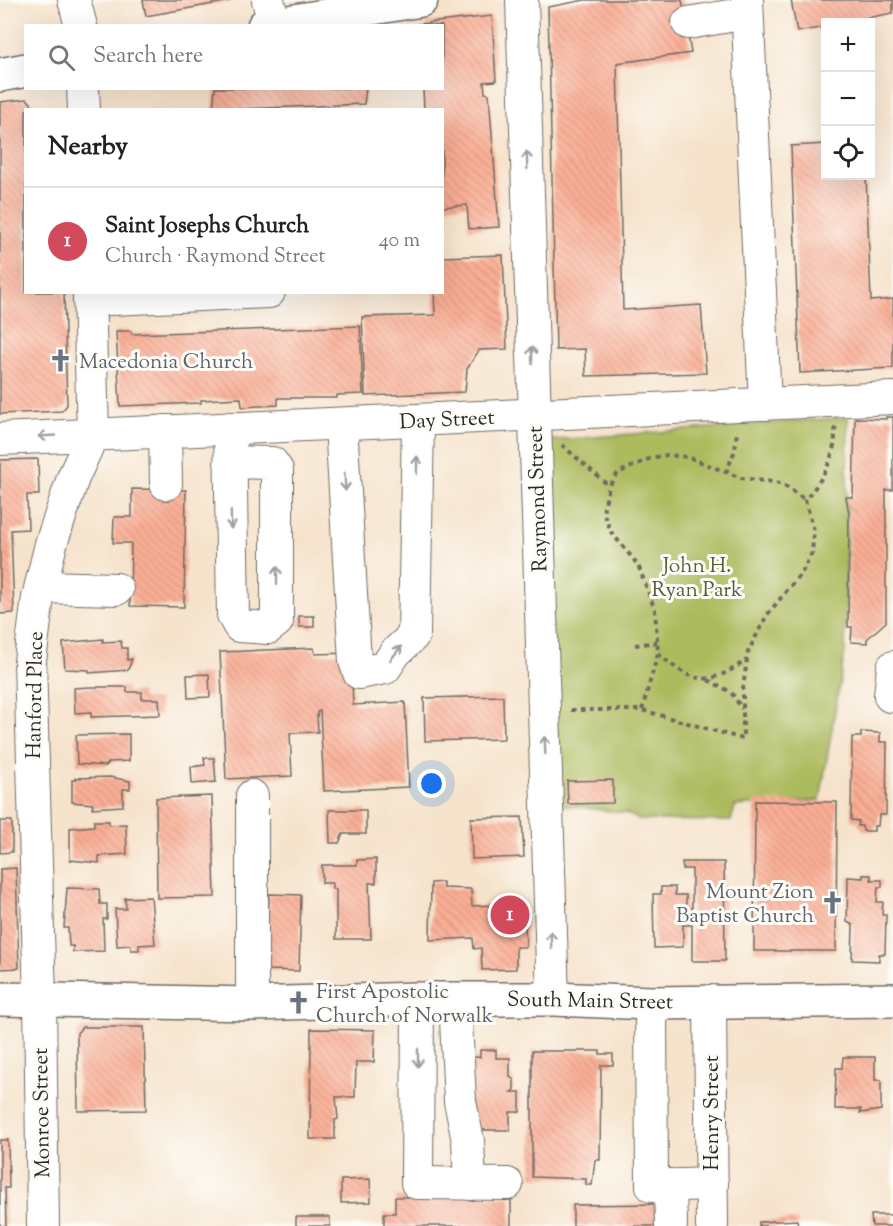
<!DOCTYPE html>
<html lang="en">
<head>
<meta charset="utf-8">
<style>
  body { margin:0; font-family:"Sorts Mill Goudy",serif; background:#f2f2f2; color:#222 }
  .controls { position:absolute; right:18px; top:18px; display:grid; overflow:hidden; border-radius:0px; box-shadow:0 6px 24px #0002 }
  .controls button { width:54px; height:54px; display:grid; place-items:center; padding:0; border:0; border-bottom:2px solid #e0e0e0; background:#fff; color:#222; font:30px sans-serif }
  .you { position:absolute; left:432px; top:784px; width:21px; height:21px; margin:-15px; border:4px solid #fff; border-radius:50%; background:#1a73e8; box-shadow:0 0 0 9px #1a73e833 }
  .badge { display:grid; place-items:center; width:39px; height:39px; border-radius:50%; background:#d1495b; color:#fff; font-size:20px; font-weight:700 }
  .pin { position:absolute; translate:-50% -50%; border:3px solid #fff; box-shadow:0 2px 6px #0006 }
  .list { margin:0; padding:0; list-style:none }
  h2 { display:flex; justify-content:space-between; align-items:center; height:78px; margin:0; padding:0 24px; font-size:26px }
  h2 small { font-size:20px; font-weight:400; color:#767676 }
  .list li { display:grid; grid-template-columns:39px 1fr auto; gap:18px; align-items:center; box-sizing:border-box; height:108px; padding:0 24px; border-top:2px solid #e0e0e0 }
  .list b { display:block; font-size:22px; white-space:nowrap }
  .list p { margin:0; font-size:20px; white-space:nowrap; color:#767676 }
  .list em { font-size:20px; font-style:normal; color:#767676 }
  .icon { flex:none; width:33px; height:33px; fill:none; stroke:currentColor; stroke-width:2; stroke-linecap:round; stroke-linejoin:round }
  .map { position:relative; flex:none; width:893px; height:1226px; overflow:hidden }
  .search { position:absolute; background:#fff; box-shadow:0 6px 24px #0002; left:24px; top:24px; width:420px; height:66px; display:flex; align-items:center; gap:15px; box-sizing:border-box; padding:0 21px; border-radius:0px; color:#767676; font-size:22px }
  .panel { position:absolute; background:#fff; box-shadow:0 6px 24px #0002; left:24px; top:108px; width:420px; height:186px; border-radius:0px }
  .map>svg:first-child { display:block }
  .park { fill:#adbb5e; stroke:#6c7344; stroke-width:1.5 }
  .building { fill:url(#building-back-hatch) }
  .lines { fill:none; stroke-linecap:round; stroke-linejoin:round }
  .minor-casing { stroke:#726b63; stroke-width:34 }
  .major-casing { stroke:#726b63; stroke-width:36 }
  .path { stroke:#726b63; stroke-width:4; stroke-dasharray:4.5 4.5; stroke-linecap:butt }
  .minor { stroke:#fff; stroke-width:32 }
  .major { stroke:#fff; stroke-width:33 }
  .oneway { stroke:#a0a0a0 }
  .labels { text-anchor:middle; stroke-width:6; stroke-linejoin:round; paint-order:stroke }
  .worship-label { font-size:21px; fill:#5b616d; stroke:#fdfcf7; text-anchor:start }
  .street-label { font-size:21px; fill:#2b2b2b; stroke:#fdfcf7 }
  .park-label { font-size:21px; fill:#585d3d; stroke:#fdfcf7 }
</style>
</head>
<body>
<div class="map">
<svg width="893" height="1226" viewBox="0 0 893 1226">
  <defs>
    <pattern id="building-back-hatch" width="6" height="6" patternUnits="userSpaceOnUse" patternTransform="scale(1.5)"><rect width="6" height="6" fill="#faae94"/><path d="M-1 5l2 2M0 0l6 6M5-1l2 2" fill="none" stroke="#d69680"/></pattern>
  </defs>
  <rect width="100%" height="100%" fill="#fdfcf7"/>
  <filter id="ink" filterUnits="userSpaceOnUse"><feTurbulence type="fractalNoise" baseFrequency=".0167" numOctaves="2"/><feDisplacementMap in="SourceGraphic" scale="12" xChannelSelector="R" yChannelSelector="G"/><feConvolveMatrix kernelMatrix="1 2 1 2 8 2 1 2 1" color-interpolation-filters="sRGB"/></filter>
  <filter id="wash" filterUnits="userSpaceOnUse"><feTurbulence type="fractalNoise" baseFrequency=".008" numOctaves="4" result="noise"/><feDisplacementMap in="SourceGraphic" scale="24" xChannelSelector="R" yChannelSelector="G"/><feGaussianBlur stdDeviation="1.35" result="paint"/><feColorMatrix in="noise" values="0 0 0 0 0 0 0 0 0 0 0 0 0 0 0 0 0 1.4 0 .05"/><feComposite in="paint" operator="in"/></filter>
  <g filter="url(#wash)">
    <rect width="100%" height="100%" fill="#f6e3cc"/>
    <polygon class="park" points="848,417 845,651 820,800 735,806 731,821 640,820 626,813 556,804 545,441"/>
    <g id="blocks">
      <g class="building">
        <polygon points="143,0 230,0 230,1 146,16"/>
        <polygon points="585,0 682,0 691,53 617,63 623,310 701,305 706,373 586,376 585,349 556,350 548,7"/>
        <polygon points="791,0 893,0 893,13 845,22 826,22 826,27 797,32"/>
        <polygon points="492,16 496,81 484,82 485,93 489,94 499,227 469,229 467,205 442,207 442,110 424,110 423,88 442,88 442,26 417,24"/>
        <polygon points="215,88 366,88 364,104 213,110"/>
        <polygon points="27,99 31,103 32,110 26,110 26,292 64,292 67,405 62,411 0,414 0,102"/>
        <polygon points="826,144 826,176 866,176 871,301 893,299 893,368 800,373 791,146"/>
        <polygon points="503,255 507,349 479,350 467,369 465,392 365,396 362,317 435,315 434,292 442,292 442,257"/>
        <polygon points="360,326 363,394 337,395 337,398 278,398 278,405 242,407 241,398 201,400 201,403 120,406 116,331 131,331 132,334"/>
        <polygon points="886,417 893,417 893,490 886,490 886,622 867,639 867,643 851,642 852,627 848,627 849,513 846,497 853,497 855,418 886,419"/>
        <polygon points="38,459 39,495 27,495 28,529 11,530 14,613 0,614 0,460"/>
        <polygon points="132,489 186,490 184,607 130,606 131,543 113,543 114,517 132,517"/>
        <rect x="299" y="616" width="15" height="11"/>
        <polygon points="103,639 103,642 121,641 122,648 127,648 127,660 132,659 128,670 89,673 89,670 65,669 63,643"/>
        <polygon points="314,648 315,654 351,653 353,705 405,702 409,787 324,791 320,711 317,712 318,732 290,733 292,776 226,779 220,652"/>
        <polygon points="209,674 210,697 188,698 187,675"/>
        <polygon points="90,687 127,687 127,692 142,692 142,699 159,699 160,715 91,717 91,712 75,713 74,688"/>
        <polygon points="503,696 504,739 425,741 424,698"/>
        <polygon points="861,732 880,733 880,742 887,742 886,815 879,815 878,826 874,826 874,831 863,831 862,826 858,826 859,821 851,820 852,737 861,737"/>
        <polygon points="129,734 129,761 109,762 106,766 77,764 76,735"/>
        <polygon points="204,758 214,758 216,782 192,784 191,767 205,765"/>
        <polygon points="110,777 130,781 130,789 123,789 123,806 92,808 93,804 72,802 72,780 76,780 76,778"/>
        <polygon points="613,780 613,803 568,804 567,781"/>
        <polygon points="212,796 215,897 157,898 156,798"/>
        <polygon points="755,801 837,802 836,951 754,951"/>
        <polygon points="329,810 366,810 366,834 343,834 339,843 330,843"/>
        <polygon points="522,817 524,857 472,859 471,818"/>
        <polygon points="0,821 12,821 12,852 0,853"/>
        <polygon points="94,821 109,821 109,825 126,824 127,854 99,856 99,863 70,860 70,828 94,826"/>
        <polygon points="376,859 376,883 369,883 371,939 336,939 336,889 332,889 332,883 322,883 322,865 357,865 357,860"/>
        <polygon points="682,862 724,862 725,961 692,961 692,925 683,925 683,947 654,948 653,894 661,894 661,887 675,887 675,895 686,895 686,918 692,918 692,869 683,869"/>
        <polygon points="16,868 19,968 0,969 0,869"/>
        <polygon points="863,875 871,875 871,880 882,880 882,887 878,887 877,902 883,902 882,915 886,915 885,954 879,954 879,961 852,960 853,925 847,922 848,877 863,878"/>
        <polygon points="443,882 443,888 471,889 472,906 524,904 526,947 516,947 516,969 482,970 481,948 474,949 473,938 430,940 431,883"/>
        <polygon points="67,888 99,889 100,904 107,904 107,919 103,919 104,951 73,952 73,946 69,946 68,928 64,928"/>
        <polygon points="269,894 301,895 299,971 267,970"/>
        <polygon points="151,897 155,944 139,945 139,950 131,950 131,945 117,946 115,909 126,909 125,898"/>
        <polygon points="82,1027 144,1027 146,1110 78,1111 77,1033"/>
        <polygon points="311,1029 375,1030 374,1062 356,1062 355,1097 336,1097 338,1119 335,1120 335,1139 310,1139"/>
        <polygon points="480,1050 496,1050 496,1058 510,1058 510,1077 514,1080 514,1090 511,1092 520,1092 520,1112 510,1112 510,1130 470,1130 465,1058 480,1057"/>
        <polygon points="532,1051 600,1051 600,1054 613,1054 613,1065 601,1065 600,1160 595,1160 592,1185 586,1185 586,1179 532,1177"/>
        <polygon points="843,1057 875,1057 875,1080 881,1080 881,1110 860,1113 861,1109 835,1109 836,1068 842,1068"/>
        <polygon points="0,1140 8,1140 9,1188 5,1188 6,1226 0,1226"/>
        <polygon points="370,1179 371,1202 341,1203 341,1180"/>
        <polygon points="511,1196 511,1226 384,1226 384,1213 395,1213 395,1197"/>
        <polygon points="660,1204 661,1226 573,1226 573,1205"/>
        <polygon points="871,1215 893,1215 893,1226 872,1226"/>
        <rect x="296" y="1217" width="34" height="9"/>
        <polygon points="797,1220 798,1226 759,1226 759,1222"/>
      </g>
    </g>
  </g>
  <g filter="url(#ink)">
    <use href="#blocks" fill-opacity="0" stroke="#726b63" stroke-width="1.5"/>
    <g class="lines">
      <defs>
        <g id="minor">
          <polyline points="74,0 81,26"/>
          <polyline points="268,0 274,24"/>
          <polyline points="522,0 553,999"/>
          <polyline points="747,0 765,404"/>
          <polyline points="688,23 747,13"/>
          <polyline points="83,88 84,110"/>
          <polyline points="89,300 269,292"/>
          <polyline points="341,424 355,661 359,673 385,668 395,653 414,635 418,421"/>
          <polyline points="230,428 233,615 239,626 268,628 277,621 277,470 272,463 230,462"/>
          <polyline points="165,431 166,484"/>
          <polyline points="0,439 893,398"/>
          <polyline points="41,587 117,589"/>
          <polyline points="890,696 893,667"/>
          <polyline points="252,796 252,1004"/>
          <polyline points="418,999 417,1183 507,1184"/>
          <polyline points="455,1000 460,1101 468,1141 470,1184"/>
          <polyline points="710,1001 712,1226"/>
          <polyline points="651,1003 652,1186 712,1184"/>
          <polyline points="670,1185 671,1226"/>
          <polyline points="43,1226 40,999 30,661 38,597 51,544 73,478 93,434 89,292"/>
        </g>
        <g id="major">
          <polyline points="264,26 421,0"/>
          <polyline points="0,75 26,70"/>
          <polyline points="0,999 252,1004 418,999 553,999 651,1003 893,1000"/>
        </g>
      </defs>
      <use href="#minor" class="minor-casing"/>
      <use href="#major" class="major-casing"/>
      <g class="path">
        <polyline points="562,445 609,486"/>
        <polyline points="726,473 735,450 737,431"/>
        <polyline points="635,645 658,642"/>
        <path d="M658,653C691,683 708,688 746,660"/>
        <polyline points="708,680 731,692 742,709"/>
        <path d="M571,710H642L743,739V688L748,652L767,615L802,572L812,553L814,530L805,500C824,478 837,455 835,425"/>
        <polyline points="642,710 658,653 655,610 638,565 611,532 603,512 609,486 618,473 651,458 667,455 688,457 741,478 781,483 805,500"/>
      </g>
      <use href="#minor" class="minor"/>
      <use href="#major" class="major"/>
    </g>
    <defs><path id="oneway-shaft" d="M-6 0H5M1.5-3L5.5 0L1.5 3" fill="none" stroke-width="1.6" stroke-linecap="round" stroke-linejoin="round" transform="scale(1.5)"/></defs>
    <g class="oneway">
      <use href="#oneway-shaft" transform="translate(527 160) rotate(-92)"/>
      <use href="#oneway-shaft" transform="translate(532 355) rotate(-92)"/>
      <use href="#oneway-shaft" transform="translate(47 436) rotate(177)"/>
      <use href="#oneway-shaft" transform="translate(417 465) rotate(-89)"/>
      <use href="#oneway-shaft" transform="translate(345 482) rotate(87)"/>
      <use href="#oneway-shaft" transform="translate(231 520) rotate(89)"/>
      <use href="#oneway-shaft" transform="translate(277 575) rotate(-90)"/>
      <use href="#oneway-shaft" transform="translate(396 653) rotate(-51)"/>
      <use href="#oneway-shaft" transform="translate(545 745) rotate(-92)"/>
      <use href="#oneway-shaft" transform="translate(551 940) rotate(-92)"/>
      <use href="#oneway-shaft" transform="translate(418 1058) rotate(90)"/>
    </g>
  </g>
  <defs>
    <symbol id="church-bare" viewBox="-9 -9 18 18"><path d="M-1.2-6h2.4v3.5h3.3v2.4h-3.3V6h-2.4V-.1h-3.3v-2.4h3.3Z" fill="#6b7280" stroke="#fdfcf7" stroke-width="2.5" paint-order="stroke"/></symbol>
  </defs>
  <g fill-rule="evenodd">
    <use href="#church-bare" x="44" y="344" width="33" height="33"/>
    <use href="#church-bare" x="816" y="886" width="33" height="33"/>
    <use href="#church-bare" x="282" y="986" width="33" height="33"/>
  </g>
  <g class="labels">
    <g class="worship-label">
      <text x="79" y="368">Macedonia Church</text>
      <text x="814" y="898" text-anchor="end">Mount Zion<tspan x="814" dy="24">Baptist Church</tspan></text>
      <text x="316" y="998">First Apostolic<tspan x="316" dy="24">Church of Norwalk</tspan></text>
    </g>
    <g class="street-label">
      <text transform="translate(447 419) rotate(-3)" y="7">Day Street</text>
      <text transform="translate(537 499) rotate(-92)" y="7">Raymond Street</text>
      <text transform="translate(34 695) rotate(-89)" y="7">Hanford Place</text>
      <text transform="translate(590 1000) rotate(1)" y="7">South Main Street</text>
      <text transform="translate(41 1113) rotate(-91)" y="7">Monroe Street</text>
      <text transform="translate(711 1113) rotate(-90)" y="7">Henry Street</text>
    </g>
    <g class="park-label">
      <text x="697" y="572">John H.<tspan x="697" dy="24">Ryan Park</tspan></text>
    </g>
  </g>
</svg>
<div class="controls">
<button>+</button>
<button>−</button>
<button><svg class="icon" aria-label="locate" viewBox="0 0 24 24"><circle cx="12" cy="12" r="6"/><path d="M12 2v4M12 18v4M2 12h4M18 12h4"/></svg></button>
</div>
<div class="you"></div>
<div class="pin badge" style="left:510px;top:915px">1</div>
<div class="search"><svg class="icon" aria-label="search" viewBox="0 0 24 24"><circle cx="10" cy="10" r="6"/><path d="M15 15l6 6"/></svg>Search here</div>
<section class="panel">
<h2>Nearby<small></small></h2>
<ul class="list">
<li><span class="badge">1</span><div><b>Saint Josephs Church</b><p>Church · Raymond Street</p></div><em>40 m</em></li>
</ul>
</section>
</div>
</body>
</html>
